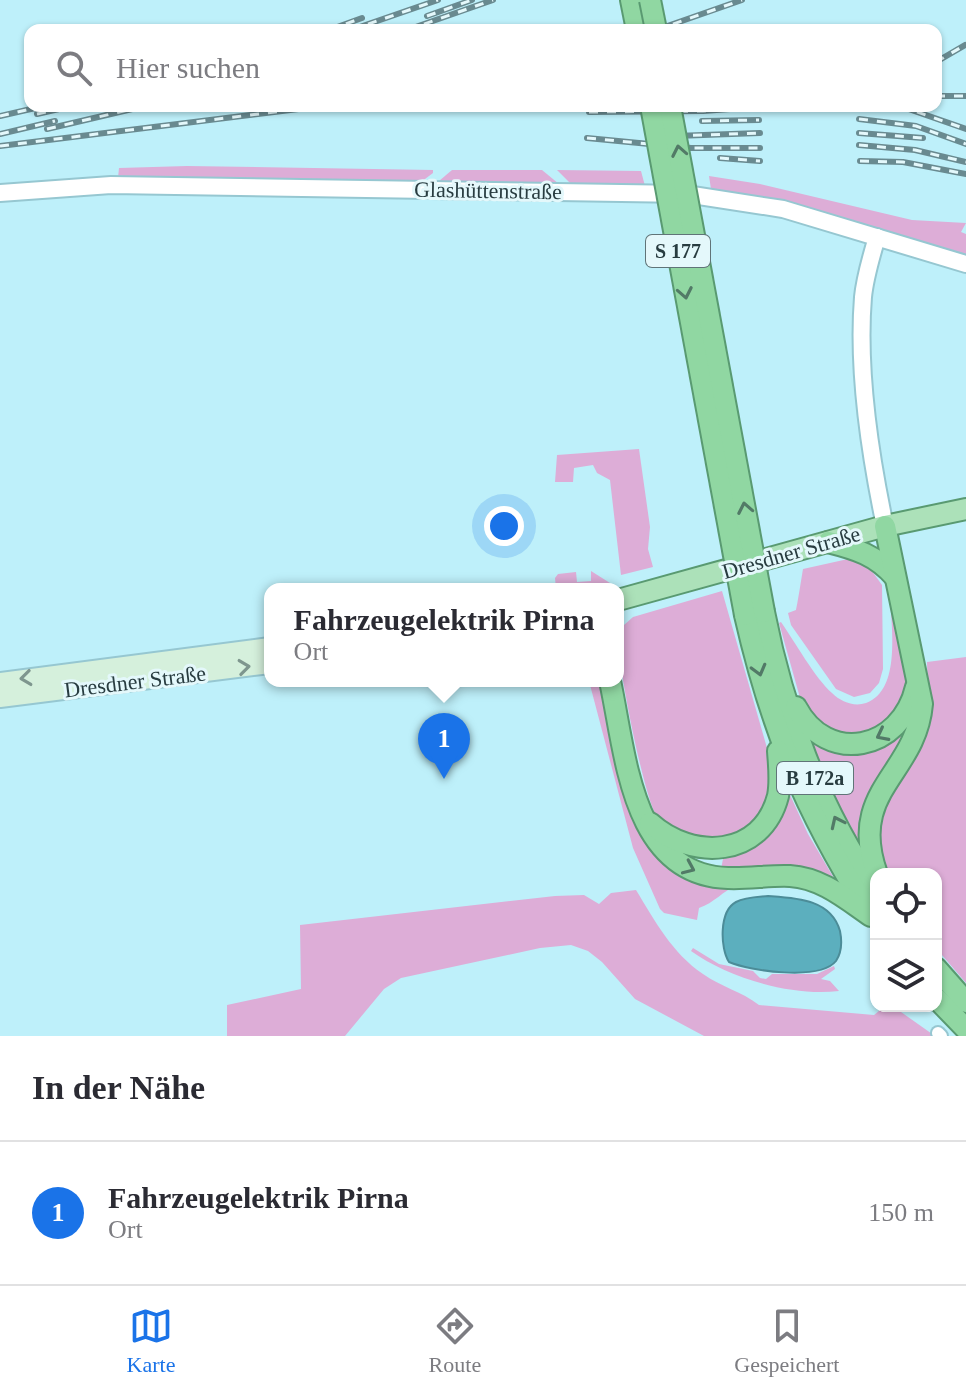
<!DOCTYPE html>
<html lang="de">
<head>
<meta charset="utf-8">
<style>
  body { margin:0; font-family:"Times New Roman",serif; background:#f2f2f3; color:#2b2b33 }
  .controls { position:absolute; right:24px; bottom:24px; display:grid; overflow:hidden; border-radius:16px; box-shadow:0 2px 6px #0004 }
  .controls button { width:72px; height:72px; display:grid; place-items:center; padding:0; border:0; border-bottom:2px solid #e1e1e2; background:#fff; color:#2b2b33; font:40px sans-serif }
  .you { position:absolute; left:504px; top:526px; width:28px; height:28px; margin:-20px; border:6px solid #fff; border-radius:50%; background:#1a73e8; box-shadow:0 0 0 12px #1a73e833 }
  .badge { display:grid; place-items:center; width:52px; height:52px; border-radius:50%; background:#1a73e8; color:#fff; font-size:26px; font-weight:700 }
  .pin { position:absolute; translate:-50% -66px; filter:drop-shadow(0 2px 4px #0008) }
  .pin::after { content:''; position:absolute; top:42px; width:28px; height:24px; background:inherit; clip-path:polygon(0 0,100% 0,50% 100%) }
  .popup { position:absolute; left:264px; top:583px; width:360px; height:104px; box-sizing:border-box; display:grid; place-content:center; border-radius:16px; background:#fff; filter:drop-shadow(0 2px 6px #0005); font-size:26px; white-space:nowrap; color:#7c7c81 }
  .popup b { font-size:30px; color:#2b2b33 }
  .popup::after { content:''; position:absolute; left:50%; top:100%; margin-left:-16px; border:16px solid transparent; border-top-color:#fff }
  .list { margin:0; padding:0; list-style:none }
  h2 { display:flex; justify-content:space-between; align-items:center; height:104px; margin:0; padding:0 32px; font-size:34px }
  h2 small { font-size:26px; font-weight:400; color:#7c7c81 }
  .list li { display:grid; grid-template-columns:52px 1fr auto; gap:24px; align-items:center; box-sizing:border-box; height:144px; padding:0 32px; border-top:2px solid #e1e1e2 }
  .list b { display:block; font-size:30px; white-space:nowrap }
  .list p { margin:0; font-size:26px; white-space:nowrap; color:#7c7c81 }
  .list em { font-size:26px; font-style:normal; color:#7c7c81 }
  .icon { flex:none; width:44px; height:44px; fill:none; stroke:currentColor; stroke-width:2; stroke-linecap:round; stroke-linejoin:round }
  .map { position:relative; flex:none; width:966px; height:1036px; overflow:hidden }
  .search { position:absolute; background:#fff; box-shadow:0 2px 6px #0004; left:24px; right:24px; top:24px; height:88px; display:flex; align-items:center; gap:20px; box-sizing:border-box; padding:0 28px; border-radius:16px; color:#7c7c81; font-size:30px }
  .sheet { height:248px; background:#fff }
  nav { display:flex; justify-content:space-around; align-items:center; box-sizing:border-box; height:112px; border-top:2px solid #e1e1e2; background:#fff; font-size:22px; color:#7c7c81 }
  nav a { display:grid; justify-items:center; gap:4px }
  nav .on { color:#1a73e8 }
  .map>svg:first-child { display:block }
  .green { fill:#ddadd7 }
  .water { fill:#5cafbe; stroke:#4c8c98; stroke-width:2 }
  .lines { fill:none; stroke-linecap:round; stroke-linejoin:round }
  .minor-casing { stroke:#96c7d1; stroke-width:16 }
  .tertiary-casing { stroke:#96c7d1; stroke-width:20 }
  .secondary-casing { stroke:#96c7d1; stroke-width:22 }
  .primary-casing { stroke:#599a71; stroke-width:24 }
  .trunk-casing { stroke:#599a71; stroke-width:24 }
  .minor { stroke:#fff; stroke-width:12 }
  .tertiary { stroke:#fff; stroke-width:16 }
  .secondary { stroke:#d5f0dc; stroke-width:18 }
  .primary { stroke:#ace1b9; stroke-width:20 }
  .trunk { stroke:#90d7a2; stroke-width:20 }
  .rail-casing { stroke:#698a90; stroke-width:6 }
  .rail { stroke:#e4f8fb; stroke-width:3; stroke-dasharray:9; stroke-linecap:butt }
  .trunk-bridge-casing { stroke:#599a71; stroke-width:24; stroke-linecap:butt }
  .trunk-bridge { stroke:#90d7a2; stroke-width:20 }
  .oneway { stroke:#527a67 }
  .oneway2 { stroke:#7e968e }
  .labels { text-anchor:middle; stroke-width:6; stroke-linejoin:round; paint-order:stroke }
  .shield { fill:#e4f8fb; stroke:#607478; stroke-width:2 }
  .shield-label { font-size:20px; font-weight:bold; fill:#283c40 }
  .street-label { font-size:22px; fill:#283c40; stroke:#e4f8fb }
</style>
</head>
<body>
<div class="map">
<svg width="966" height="1036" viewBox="0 0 966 1036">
  <rect width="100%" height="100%" fill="#bef0fa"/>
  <g class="green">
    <polygon points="187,166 433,170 433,173 421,182 118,178 119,168"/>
    <polygon points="452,170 542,170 559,184 440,183 439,181"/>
    <polygon points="557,170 641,171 645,186 572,185"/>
    <polygon points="709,176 760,184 912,220 966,223 961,232 966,234 966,255 806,207 711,189"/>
    <polygon points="639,449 650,527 648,549 653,567 621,575 610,480 597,473 593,465 574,468 573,482 555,482 557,455"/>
    <path d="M848,559L869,567L882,585L883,669L879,683L870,693L854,697L836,689L791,625L788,613L796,610C797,607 802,575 803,569Z"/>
    <polygon points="591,571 610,583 587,589 556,589 555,578 558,574 576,572 577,582 591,581"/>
    <path d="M722,591L773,769L765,810L743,834L709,844C697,838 667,829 659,820C645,806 618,664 618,640L621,639L624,625L633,617Z"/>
    <path d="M890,595L909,678L904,706L871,735L833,734L802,705L779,623L781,622C795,642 815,678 832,693C841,702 854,707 866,703C902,690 891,626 890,595Z"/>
    <polygon points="966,657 966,983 936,948 936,874 881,874 874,825 928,701 927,662"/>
    <path d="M589,681H599C608,725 620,836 662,858C684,870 713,876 737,885C723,891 714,903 699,908L697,920L664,913L660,909L633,848Z"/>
    <polygon points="917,707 861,846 834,795 807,734 844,749"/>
    <path d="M785,784L808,834L835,880L721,869L723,859C772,845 771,828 785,784Z"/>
    <path d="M636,890C655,921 672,953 703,974C721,987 741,991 759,1005L874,1015L885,1006L901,1012L935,1036H704L635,999L602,962L588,951L571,945L540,948L401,978L384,989L345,1036H227V1005L301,989L300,925L555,896L584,895L599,904L611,893Z"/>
    <path d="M693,948L719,964L753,971L760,978L766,979L772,974H817L834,966L835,969L821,979L830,981L839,991C793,997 728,978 691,951Z"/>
  </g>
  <path class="water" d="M768,896C796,898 831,899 840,931C842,941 842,952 836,961C820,981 750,971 729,962C720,948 719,911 736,902C745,897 758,897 768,896Z"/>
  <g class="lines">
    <defs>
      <polyline id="minor" points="938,1033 941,1036"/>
      <g id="tertiary">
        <polyline points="0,193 111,185 686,194 783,209 966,264"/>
        <path d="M877,237C871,257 865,277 863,297C857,370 870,455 885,526"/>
      </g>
      <g id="secondary">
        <polyline points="0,682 270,647"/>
        <polyline points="0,698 270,664"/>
      </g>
      <polyline id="primary" points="618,600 885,526 966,509"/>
      <g id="trunk">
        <polyline points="631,0 637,30"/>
        <path d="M828,542C856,549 876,555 895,577"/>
        <path d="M764,612C783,709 819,808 876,890"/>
        <path d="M745,615C771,729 805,811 867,909"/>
        <path d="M610,681C626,754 631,875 728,878C749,879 769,875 790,876C822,878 846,899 871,916"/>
        <path d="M796,707C827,766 901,751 916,687"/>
        <path d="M650,823C692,861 762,858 778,796C781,781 779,766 778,751"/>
        <path d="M877,874C847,790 916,775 922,704L885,526"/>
        <polyline points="936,968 966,1002"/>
        <polyline points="936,998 966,1029"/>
      </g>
    </defs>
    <use href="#minor" class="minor-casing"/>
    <use href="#tertiary" class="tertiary-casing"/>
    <use href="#secondary" class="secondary-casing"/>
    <use href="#primary" class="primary-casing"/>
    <use href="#trunk" class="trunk-casing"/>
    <use href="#minor" class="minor"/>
    <use href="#tertiary" class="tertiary"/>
    <use href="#secondary" class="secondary"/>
    <use href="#primary" class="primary"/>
    <use href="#trunk" class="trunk"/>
    <defs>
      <g id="rail">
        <polyline points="427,16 472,0"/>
        <polyline points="329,30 362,18"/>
        <polyline points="351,30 438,0"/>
        <polyline points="407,30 493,0"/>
        <polyline points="656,30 742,0"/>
        <polyline points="936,62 965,45"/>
        <polyline points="936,96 966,96"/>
        <polyline points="900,106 966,129"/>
        <polyline points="589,112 703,111 772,106"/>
        <polyline points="37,114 72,106"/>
        <polyline points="0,116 44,106"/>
        <polyline points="859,119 916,126 966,144"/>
        <polyline points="702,121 759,120"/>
        <polyline points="47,129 145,106"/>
        <polyline points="859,133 923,138"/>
        <polyline points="0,134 55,121"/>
        <polyline points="675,136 760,133"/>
        <polyline points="587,138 691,148 760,148"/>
        <polyline points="859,145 915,150 966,162"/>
        <polyline points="0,146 323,106"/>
        <polyline points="720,158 760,161"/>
        <polyline points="860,161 903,162 966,174"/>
      </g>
    </defs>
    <use href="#rail" class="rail-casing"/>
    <use href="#rail" class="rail"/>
    <defs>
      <g id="trunk-bridge">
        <polyline points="650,0 656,30"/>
        <polyline points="651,106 745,615"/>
        <polyline points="670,106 764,612"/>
      </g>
    </defs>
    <use href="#trunk-bridge" class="trunk-bridge-casing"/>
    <use href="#trunk-bridge" class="trunk-bridge"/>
  </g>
  <defs><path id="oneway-chevron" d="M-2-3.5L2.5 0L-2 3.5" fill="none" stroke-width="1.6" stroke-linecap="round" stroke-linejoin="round" transform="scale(2)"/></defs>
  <g class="oneway">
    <use href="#oneway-chevron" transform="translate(679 151) rotate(-101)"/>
    <use href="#oneway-chevron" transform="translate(685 293) rotate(79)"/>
    <use href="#oneway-chevron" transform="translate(745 508) rotate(-101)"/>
    <use href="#oneway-chevron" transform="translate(759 670) rotate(75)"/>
    <use href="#oneway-chevron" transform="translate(882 735) rotate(153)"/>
    <use href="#oneway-chevron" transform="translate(837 822) rotate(-115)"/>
    <use href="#oneway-chevron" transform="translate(689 868) rotate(24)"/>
  </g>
  <g class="oneway2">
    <use href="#oneway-chevron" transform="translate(244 667) rotate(-7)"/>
    <use href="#oneway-chevron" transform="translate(26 678) rotate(173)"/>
  </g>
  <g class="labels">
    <g class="shield">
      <rect x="646" y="235" width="64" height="32" rx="6"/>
      <rect x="777" y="762" width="76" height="32" rx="6"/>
    </g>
    <g class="shield-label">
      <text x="678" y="258">S 177</text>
      <text x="815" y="785">B 172a</text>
    </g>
    <g class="street-label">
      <text transform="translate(488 190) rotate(1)" y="8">Glashüttenstraße</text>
      <text transform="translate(791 552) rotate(-16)" y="8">Dresdner Straße</text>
      <text transform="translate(135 681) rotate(-7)" y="8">Dresdner Straße</text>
    </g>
  </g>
</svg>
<div class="controls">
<button><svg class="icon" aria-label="locate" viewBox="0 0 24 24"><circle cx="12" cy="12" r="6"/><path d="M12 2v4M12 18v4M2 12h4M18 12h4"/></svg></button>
<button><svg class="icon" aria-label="layers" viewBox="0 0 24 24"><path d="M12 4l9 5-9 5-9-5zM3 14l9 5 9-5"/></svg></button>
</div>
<div class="you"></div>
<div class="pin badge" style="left:444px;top:779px">1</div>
<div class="popup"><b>Fahrzeugelektrik Pirna</b>Ort</div>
<div class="search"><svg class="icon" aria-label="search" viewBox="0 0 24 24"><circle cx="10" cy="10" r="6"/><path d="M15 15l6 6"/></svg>Hier suchen</div>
</div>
<section class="sheet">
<h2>In der Nähe<small></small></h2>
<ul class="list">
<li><span class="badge">1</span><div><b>Fahrzeugelektrik Pirna</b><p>Ort</p></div><em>150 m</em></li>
</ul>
</section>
<nav>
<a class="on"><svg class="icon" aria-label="map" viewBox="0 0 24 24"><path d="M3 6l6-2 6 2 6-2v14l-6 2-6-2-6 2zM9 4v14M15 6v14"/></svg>Karte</a>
<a><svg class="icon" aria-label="directions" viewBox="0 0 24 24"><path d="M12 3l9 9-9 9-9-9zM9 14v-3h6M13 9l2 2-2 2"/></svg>Route</a>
<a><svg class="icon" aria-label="saved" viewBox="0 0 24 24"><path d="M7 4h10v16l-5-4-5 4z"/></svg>Gespeichert</a>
</nav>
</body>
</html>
